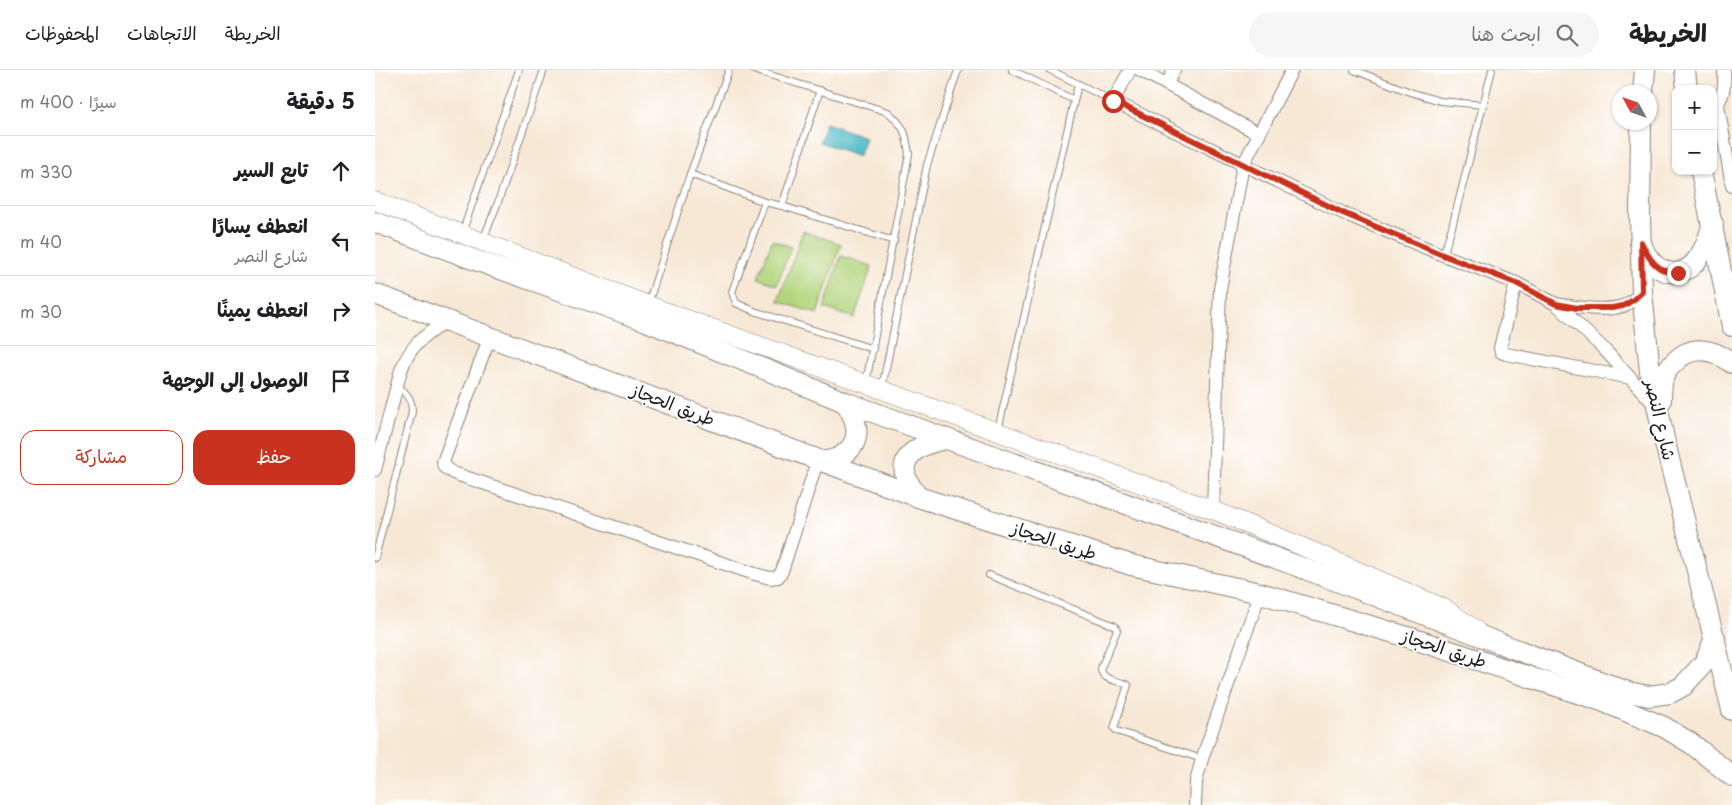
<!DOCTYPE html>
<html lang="ar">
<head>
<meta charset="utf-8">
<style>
  body { margin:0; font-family:"Playpen Sans","Playpen Sans Arabic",sans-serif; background:#f6f6f6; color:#202124; direction:rtl }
  .controls { position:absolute; right:15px; top:15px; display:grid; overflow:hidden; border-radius:10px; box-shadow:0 1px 4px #0004 }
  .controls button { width:45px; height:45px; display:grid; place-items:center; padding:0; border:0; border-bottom:1px solid #e0e0e0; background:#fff; color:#202124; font:25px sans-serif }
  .compass { position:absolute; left:1237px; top:15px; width:45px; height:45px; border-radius:50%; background:#fff; box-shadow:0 1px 4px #0004; rotate:310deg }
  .stop { position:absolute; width:15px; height:15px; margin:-11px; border:4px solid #c8321e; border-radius:50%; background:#fff }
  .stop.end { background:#c8321e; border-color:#fff; box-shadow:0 1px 5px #0008 }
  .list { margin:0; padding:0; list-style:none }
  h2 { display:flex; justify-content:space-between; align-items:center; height:65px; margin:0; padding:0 20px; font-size:21px }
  h2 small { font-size:16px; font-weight:400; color:#757577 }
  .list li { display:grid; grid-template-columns:32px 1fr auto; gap:15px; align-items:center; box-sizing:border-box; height:70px; padding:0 20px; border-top:1px solid #e0e0e0 }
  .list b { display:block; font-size:19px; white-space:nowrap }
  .list p { margin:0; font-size:16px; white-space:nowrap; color:#757577 }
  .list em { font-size:16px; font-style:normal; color:#757577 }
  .actions { display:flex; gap:10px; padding:15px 20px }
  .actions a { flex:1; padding:11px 0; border:1px solid #c8321e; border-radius:15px; text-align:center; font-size:18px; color:#c8321e }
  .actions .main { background:#c8321e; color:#fff }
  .icon { flex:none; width:28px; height:28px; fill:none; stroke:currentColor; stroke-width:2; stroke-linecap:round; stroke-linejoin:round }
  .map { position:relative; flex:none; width:1357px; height:735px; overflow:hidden; direction:ltr }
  header { display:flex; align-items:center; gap:30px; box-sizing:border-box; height:70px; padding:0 25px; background:#fff; border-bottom:1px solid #e0e0e0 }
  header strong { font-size:24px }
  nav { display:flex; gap:28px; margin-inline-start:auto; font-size:18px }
  .search { width:350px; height:45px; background:#f6f6f6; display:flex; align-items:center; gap:12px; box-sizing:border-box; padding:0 18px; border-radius:28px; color:#757577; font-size:19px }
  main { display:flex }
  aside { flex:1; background:#fff }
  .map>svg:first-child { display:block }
  .green { fill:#b2d57d; stroke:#67784c }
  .water { fill:#4bb9c3; stroke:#346a70 }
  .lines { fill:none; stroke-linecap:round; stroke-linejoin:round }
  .lane-casing { stroke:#8a8278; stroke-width:8 }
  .street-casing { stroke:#8a8278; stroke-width:14 }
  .secondary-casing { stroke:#8a8278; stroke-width:19 }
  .primary-casing { stroke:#8a8278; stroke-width:22 }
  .lane { stroke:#fff; stroke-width:6 }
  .street { stroke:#fff; stroke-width:12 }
  .secondary { stroke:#fff; stroke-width:18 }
  .primary { stroke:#fff; stroke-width:20 }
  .route { stroke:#c8321e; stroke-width:6 }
  .labels { text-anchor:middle; stroke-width:4; stroke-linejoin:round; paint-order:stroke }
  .street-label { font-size:18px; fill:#1c1c1c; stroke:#fff }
</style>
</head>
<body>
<header>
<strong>الخريطة</strong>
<div class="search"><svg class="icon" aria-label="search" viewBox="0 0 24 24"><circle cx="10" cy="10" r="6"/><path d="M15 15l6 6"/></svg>ابحث هنا</div>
<nav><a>الخريطة</a><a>الاتجاهات</a><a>المحفوظات</a></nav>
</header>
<main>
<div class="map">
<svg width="1357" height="735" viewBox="0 0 1357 735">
  <rect width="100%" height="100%" fill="#fff"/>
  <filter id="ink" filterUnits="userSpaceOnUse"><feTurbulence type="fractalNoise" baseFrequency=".02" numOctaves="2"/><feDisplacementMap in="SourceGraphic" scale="10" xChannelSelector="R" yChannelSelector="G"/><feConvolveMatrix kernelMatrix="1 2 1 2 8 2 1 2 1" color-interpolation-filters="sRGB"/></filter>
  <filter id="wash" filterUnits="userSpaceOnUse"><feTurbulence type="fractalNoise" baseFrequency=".0096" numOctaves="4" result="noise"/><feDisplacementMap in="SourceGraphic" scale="20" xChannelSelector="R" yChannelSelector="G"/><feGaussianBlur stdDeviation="1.12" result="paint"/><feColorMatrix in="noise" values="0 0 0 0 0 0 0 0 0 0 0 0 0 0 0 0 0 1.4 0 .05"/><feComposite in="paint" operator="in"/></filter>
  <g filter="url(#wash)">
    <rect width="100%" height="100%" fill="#f7e8d5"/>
    <g class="green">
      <polygon points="428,161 466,174 442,244 403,231"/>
      <polygon points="397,170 416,177 402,215 383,208"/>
      <polygon points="466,186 497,196 479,248 449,238"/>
    </g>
    <polygon class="water" points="451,53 490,67 484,86 444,72"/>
  </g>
  <g filter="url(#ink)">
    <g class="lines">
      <defs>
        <g id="lane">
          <path d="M379,0L513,42C530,57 531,63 534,84L491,313"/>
          <polyline points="637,0 699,30"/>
          <polyline points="675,0 738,31"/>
          <polyline points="979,0 1035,22 1065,31 1109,35"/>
          <polyline points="315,104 390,132 407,136 519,171"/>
          <polyline points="390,132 357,222 361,233 379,241 498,279"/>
          <polyline points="407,136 445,20"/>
          <polyline points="87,163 144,0"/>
          <polyline points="108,170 122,135 169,0"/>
          <polyline points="1068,185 1077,157 1117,0"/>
          <polyline points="273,234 315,104 354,0"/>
          <polyline points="507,318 552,95 582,3 584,0"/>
          <polyline points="623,360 703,14"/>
          <path d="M0,488L37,342C37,330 33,323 22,316"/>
          <path d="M614,505L740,556L742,560L726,598C726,611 744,610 753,615L739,658L742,661L827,689"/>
        </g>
        <g id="street">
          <polyline points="755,0 738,31 968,143 1068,185 1141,213 1181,234 1228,278 1279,334"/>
          <polyline points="765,0 884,64"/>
          <polyline points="792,14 799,0"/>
          <polyline points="1343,35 1357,116"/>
          <path d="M1338,40C1349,28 1350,16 1349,0"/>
          <polyline points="1141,213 1125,278 1126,282 1131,284 1256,308"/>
          <path d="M1181,234C1200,237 1229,242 1248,236C1255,233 1261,228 1267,222"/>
          <polyline points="115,266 68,392 69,397 78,403 380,504 395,508 403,507 407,501 443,389"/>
          <path d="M0,400L26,300C37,273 48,267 71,251"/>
          <polyline points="838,440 845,219 868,95 917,0"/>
          <polyline points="820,735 821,712 827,689 885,523"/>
        </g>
        <polyline id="secondary" points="0,131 273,235 838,440 921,474 1069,538 1101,560"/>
        <g id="primary">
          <polyline points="1310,0 1312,19"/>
          <polyline points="1268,22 1270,0"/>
          <polyline points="1266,52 1265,147 1267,222 1275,302 1290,373 1357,640"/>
          <polyline points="1326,101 1357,256"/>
          <polyline points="0,152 100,190 269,250 470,332 917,494 1253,622 1274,626 1295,623 1308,616 1330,592 1340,568"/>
          <path d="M1265,172C1268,177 1269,182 1272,186C1286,207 1310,209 1324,187C1331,177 1334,166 1338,154"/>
          <polyline points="0,224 543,427 756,495 885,523 1036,568 1227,631 1289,657 1317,674 1357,706"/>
          <path d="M1286,331C1286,323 1286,311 1290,303C1291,300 1295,297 1298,294C1315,274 1338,278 1357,293"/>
          <path d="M449,392C455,390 463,389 468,385C489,371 482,349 470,332"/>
          <path d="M543,427C539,421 533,414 531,407C522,382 554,372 571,369"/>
        </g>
      </defs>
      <use href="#lane" class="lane-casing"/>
      <use href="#street" class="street-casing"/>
      <use href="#secondary" class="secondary-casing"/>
      <use href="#primary" class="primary-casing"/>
      <use href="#lane" class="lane"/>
      <use href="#street" class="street"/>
      <use href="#secondary" class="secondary"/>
      <use href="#primary" class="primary"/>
    </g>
  </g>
  <g class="lines" filter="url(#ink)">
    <path class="route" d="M738,31L968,143L1068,185L1141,213L1181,234L1202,238H1237L1248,236L1258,230L1267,222L1266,172C1274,189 1282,203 1303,203"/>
  </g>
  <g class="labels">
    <g class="street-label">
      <text transform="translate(298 335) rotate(21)" y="6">طريق الحجاز</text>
      <text transform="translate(1285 350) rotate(77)" y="6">شارع النصر</text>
      <text transform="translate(679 471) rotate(18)" y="6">طريق الحجاز</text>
      <text transform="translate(1069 579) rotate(18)" y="6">طريق الحجاز</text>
    </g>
  </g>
</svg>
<div class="controls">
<button>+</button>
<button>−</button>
</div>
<svg class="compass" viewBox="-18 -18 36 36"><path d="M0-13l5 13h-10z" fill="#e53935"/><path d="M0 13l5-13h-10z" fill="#757577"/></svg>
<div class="stop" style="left:738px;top:31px"></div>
<div class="stop end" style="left:1303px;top:203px"></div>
</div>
<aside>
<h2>5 دقيقة<small>سيرًا · 400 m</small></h2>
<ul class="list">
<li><svg class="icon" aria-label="ahead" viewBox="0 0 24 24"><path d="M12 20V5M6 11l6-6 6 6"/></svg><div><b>تابع السير</b></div><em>330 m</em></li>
<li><svg class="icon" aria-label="left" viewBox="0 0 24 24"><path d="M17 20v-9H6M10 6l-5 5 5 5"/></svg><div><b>انعطف يسارًا</b><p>شارع النصر</p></div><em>40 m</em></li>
<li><svg class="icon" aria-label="right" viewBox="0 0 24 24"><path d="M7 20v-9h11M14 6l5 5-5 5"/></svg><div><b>انعطف يمينًا</b></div><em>30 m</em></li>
<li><svg class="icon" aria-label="arrive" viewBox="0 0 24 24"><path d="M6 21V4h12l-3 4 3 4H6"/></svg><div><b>الوصول إلى الوجهة</b></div></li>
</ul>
<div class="actions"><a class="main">حفظ</a><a>مشاركة</a></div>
</aside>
</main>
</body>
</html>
